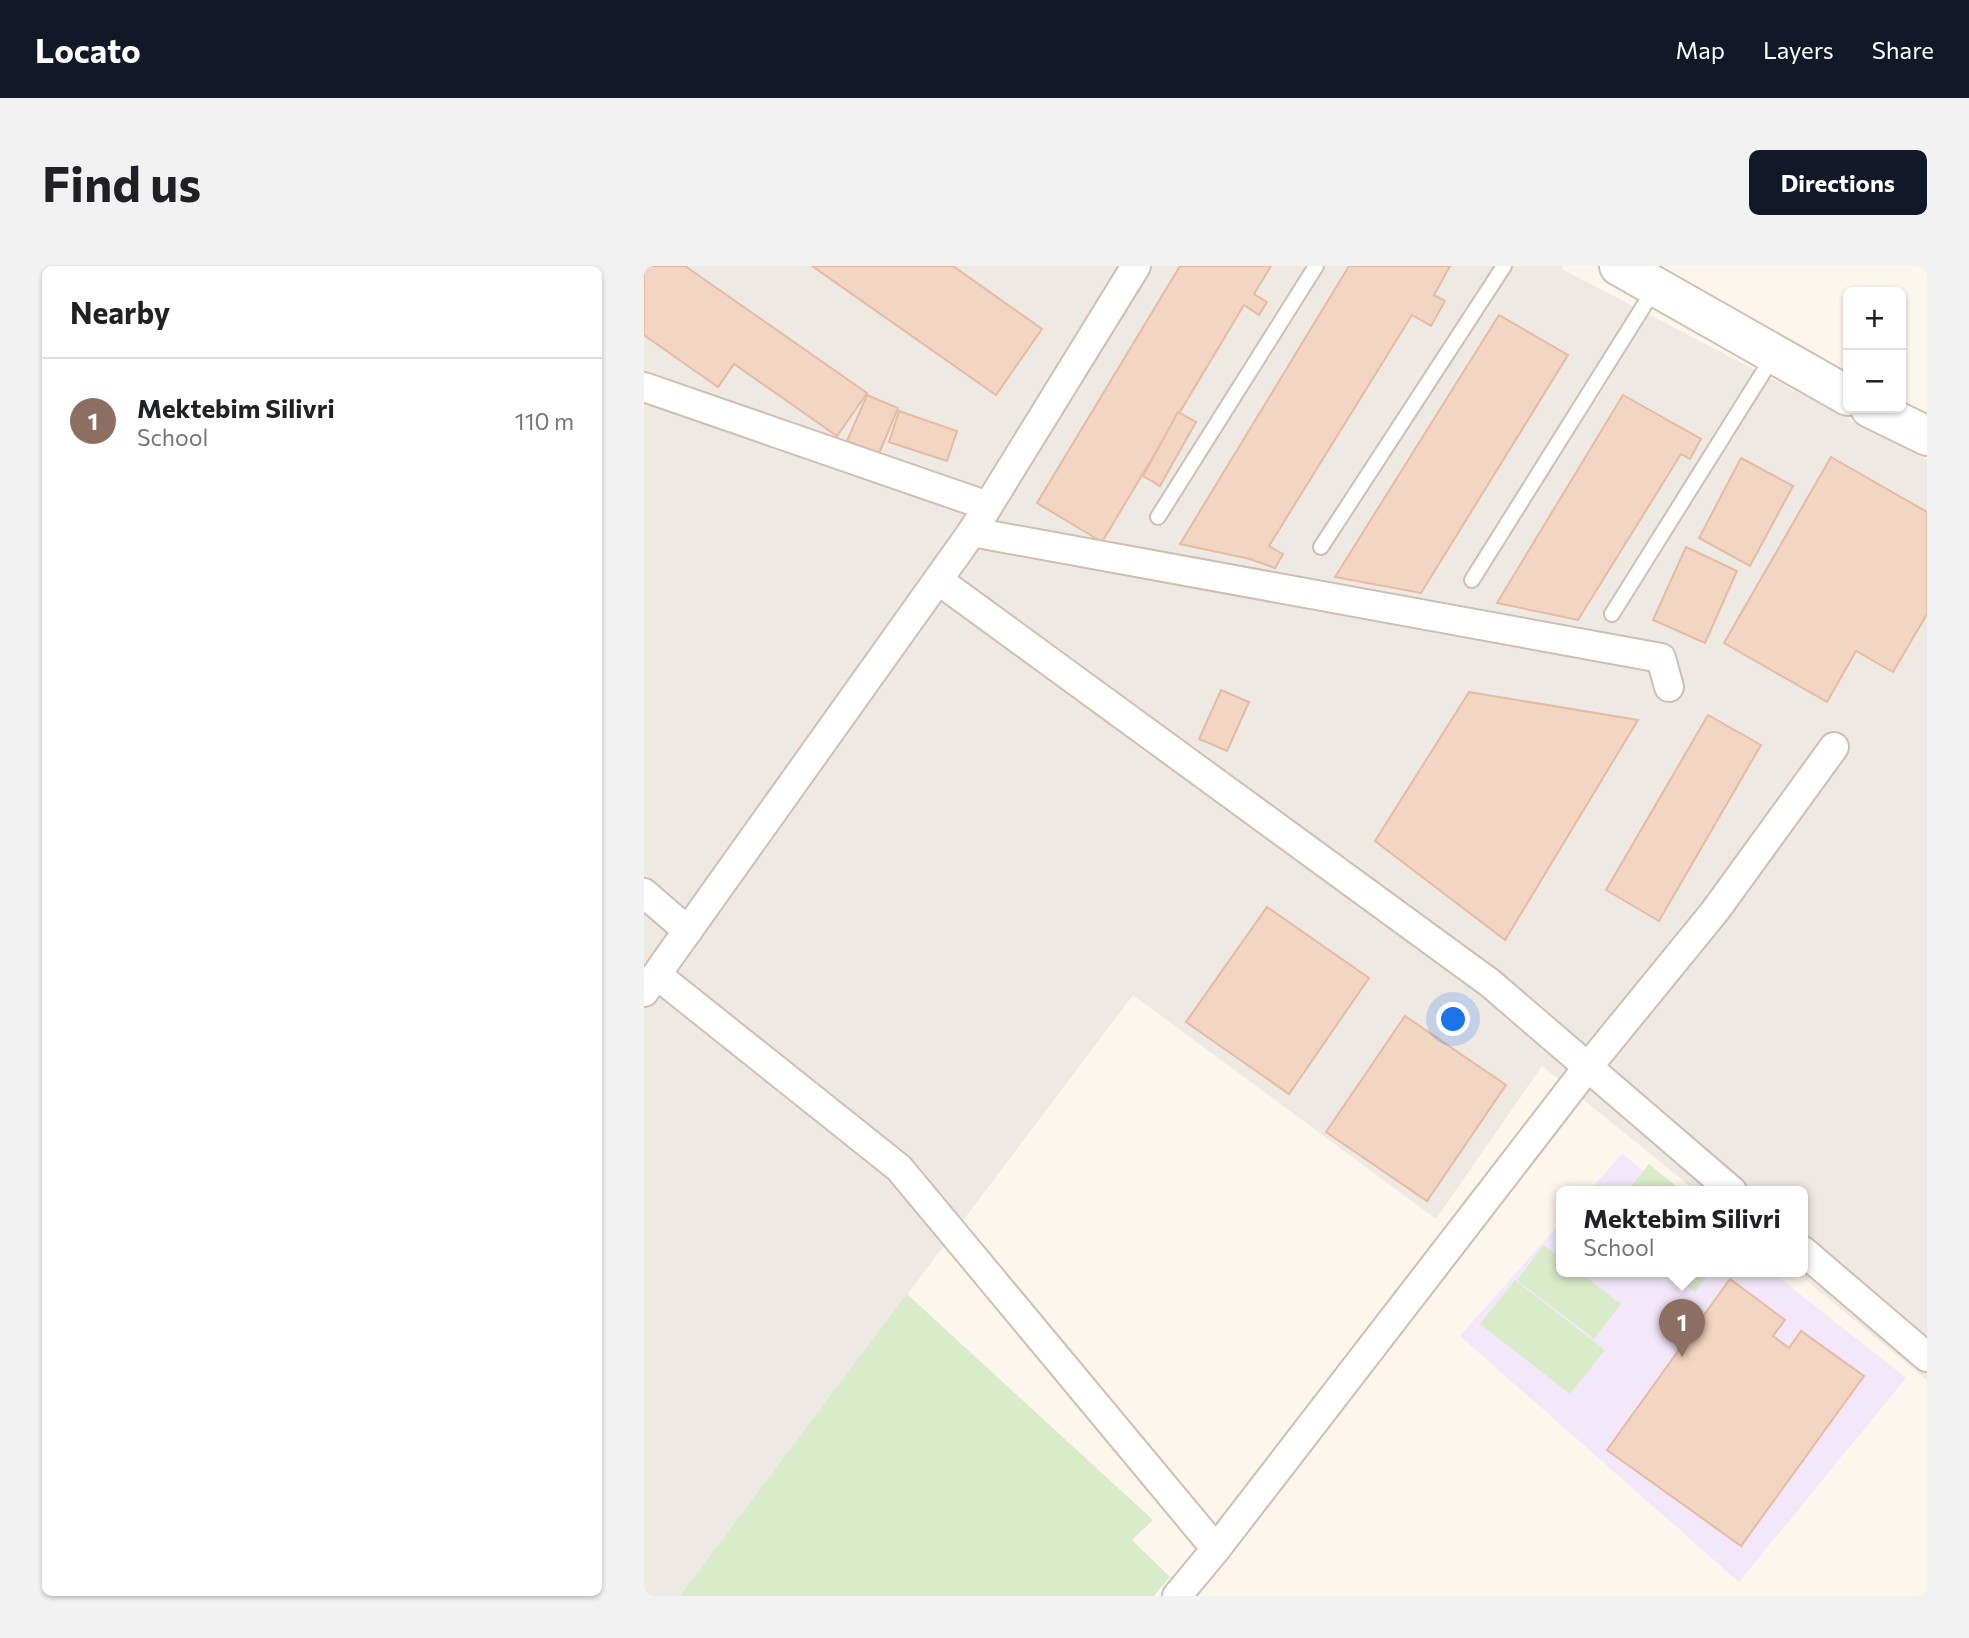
<!DOCTYPE html>
<html lang="en">
<head>
<meta charset="utf-8">
<style>
  body { margin:0; font-family:Commissioner,sans-serif; background:#f2f2f2; color:#202124 }
  .controls { position:absolute; right:21px; top:21px; display:grid; overflow:hidden; border-radius:10px; box-shadow:0 2px 5px #0004 }
  .controls button { width:63px; height:63px; display:grid; place-items:center; padding:0; border:0; border-bottom:2px solid #e0e0e0; background:#fff; color:#202124; font:35px sans-serif }
  .you { position:absolute; left:810px; top:754px; width:24px; height:24px; margin:-18px; border:5px solid #fff; border-radius:50%; background:#1a73e8; box-shadow:0 0 0 10px #1a73e833 }
  .badge { display:grid; place-items:center; width:46px; height:46px; border-radius:50%; background:#111827; color:#fff; font-size:23px; font-weight:700 }
  .pin { position:absolute; translate:-50% -58px; filter:drop-shadow(0 2px 4px #0008) }
  .pin::after { content:''; position:absolute; top:37px; width:24px; height:21px; background:inherit; clip-path:polygon(0 0,100% 0,50% 100%) }
  .popup { position:absolute; left:912px; top:920px; width:252px; height:91px; box-sizing:border-box; display:grid; place-content:center; border-radius:10px; background:#fff; filter:drop-shadow(0 2px 5px #0005); font-size:23px; white-space:nowrap; color:#757577 }
  .popup b { font-size:26px; color:#202124 }
  .popup::after { content:''; position:absolute; left:50%; top:100%; margin-left:-14px; border:14px solid transparent; border-top-color:#fff }
  .list { margin:0; padding:0; list-style:none }
  h2 { display:flex; justify-content:space-between; align-items:center; height:91px; margin:0; padding:0 28px; font-size:30px }
  h2 small { font-size:23px; font-weight:400; color:#757577 }
  .list li { display:grid; grid-template-columns:46px 1fr auto; gap:21px; align-items:center; box-sizing:border-box; height:126px; padding:0 28px; border-top:2px solid #e0e0e0 }
  .list b { display:block; font-size:26px; white-space:nowrap }
  .list p { margin:0; font-size:23px; white-space:nowrap; color:#757577 }
  .list em { font-size:23px; font-style:normal; color:#757577 }
  .map { position:relative; flex:none; width:1283px; height:1330px; overflow:hidden; border-radius:10px }
  header { display:flex; align-items:center; gap:42px; box-sizing:border-box; height:98px; padding:0 35px; background:#111827; color:#fff }
  header strong { font-size:33px }
  nav { display:flex; gap:38px; margin-inline-start:auto; font-size:24px }
  .intro { display:flex; align-items:center; justify-content:space-between; box-sizing:border-box; height:168px; padding:0 42px }
  h1 { margin:0; font-size:49px }
  .button { padding:18px 32px; border-radius:10px; background:#111827; color:#fff; font-size:24px; font-weight:700 }
  main { display:flex; gap:42px; padding:0 42px }
  aside { flex:1; background:#fff; border-radius:10px; box-shadow:0 2px 5px #0004 }
  .map>svg:first-child { display:block }
  .industrial { fill:#efe9e4 }
  .education { fill:#f3e8fa }
  .green { fill:#d8ecc9 }
  .building { fill:#f3d5c3; stroke:#e6bba3; stroke-width:2 }
  .lines { fill:none; stroke-linecap:round; stroke-linejoin:round }
  .lane-casing { stroke:#d1beb0; stroke-width:18 }
  .street-casing { stroke:#d1beb0; stroke-width:32 }
  .secondary-casing { stroke:#d6c0b0; stroke-width:42 }
  .lane { stroke:#fff; stroke-width:14 }
  .street { stroke:#fff; stroke-width:28 }
  .secondary { stroke:#fff; stroke-width:38 }
</style>
</head>
<body>
<header>
<strong>Locato</strong>
<nav><a>Map</a><a>Layers</a><a>Share</a></nav>
</header>
<div class="intro"><h1>Find us</h1><a class="button">Directions</a></div>
<main>
<aside>
<h2>Nearby<small></small></h2>
<ul class="list">
<li><span class="badge" style="background:#8d6e63">1</span><div><b>Mektebim Silivri</b><p>School</p></div><em>110 m</em></li>
</ul>
</aside>
<div class="map">
<svg width="1283" height="1330" viewBox="0 0 1283 1330">
  <rect width="100%" height="100%" fill="#fdf6ec"/>
  <polygon class="industrial" points="0,0 919,0 918,3 1283,194 1283,1114 1151,1005 1159,1005 1159,925 1052,925 898,800 792,953 489,729 36,1330 0,1330"/>
  <g class="education">
    <polygon points="978,888 1025,925 945,925"/>
    <polygon points="917,956 917,1005 1127,1005 1262,1112 1095,1316 816,1070"/>
  </g>
  <g class="green">
    <polygon points="1005,898 1038,925 984,925"/>
    <polygon points="900,979 917,993 917,1005 934,1005 977,1038 950,1073 873,1014"/>
    <polygon points="1025,1005 1067,1005 1051,1026"/>
    <polygon points="871,1014 961,1084 926,1128 836,1058"/>
    <polygon points="263,1028 509,1254 488,1274 526,1311 510,1330 36,1330"/>
  </g>
  <g class="building">
    <polygon points="0,0 41,0 223,127 193,170 90,98 74,121 0,69"/>
    <polygon points="168,0 309,0 398,63 352,129"/>
    <polygon points="536,0 627,0 610,28 623,36 615,49 600,39 458,276 393,237"/>
    <polygon points="705,0 806,0 790,29 801,35 787,60 768,49 625,280 639,288 631,302 606,293 536,278"/>
    <polygon points="855,49 924,89 777,327 691,311"/>
    <polygon points="223,129 254,142 235,188 203,175"/>
    <polygon points="979,129 1057,173 1046,193 1037,188 934,354 853,337"/>
    <polygon points="255,145 313,165 303,195 245,176"/>
    <polygon points="534,146 552,156 516,220 499,210"/>
    <polygon points="1187,191 1283,246 1283,348 1249,406 1212,385 1183,436 1080,377"/>
    <polygon points="1097,192 1149,220 1106,300 1055,272"/>
    <polygon points="1042,281 1093,305 1061,377 1009,354"/>
    <polygon points="577,424 605,436 583,485 555,473"/>
    <polygon points="825,426 994,454 861,674 731,575"/>
    <polygon points="1064,449 1117,479 1015,655 962,624"/>
    <polygon points="623,641 725,712 645,828 542,756"/>
    <polygon points="761,750 862,819 783,935 682,866"/>
    <polygon points="1086,1013 1141,1054 1129,1070 1145,1082 1157,1065 1220,1110 1097,1280 963,1184"/>
  </g>
  <g class="lines">
    <defs>
      <g id="lane">
        <polyline points="514,251 672,0"/>
        <polyline points="677,281 860,0"/>
        <polyline points="828,314 1011,22"/>
        <polyline points="968,348 1130,89"/>
      </g>
      <g id="street">
        <polyline points="0,121 344,240"/>
        <polyline points="328,266 1017,392 1025,421"/>
        <polyline points="294,314 846,717 1088,925"/>
        <polyline points="0,627 44,665"/>
        <polyline points="13,709 255,902 572,1283"/>
        <polyline points="0,726 328,266 492,0"/>
        <polyline points="1159,985 1283,1091"/>
        <polyline points="533,1330 572,1283 943,802 1071,645 1190,481"/>
      </g>
      <g id="secondary">
        <polyline points="975,0 1204,130"/>
        <polyline points="1226,142 1283,170"/>
      </g>
    </defs>
    <use href="#lane" class="lane-casing"/>
    <use href="#street" class="street-casing"/>
    <use href="#secondary" class="secondary-casing"/>
    <use href="#lane" class="lane"/>
    <use href="#street" class="street"/>
    <use href="#secondary" class="secondary"/>
  </g>
</svg>
<div class="controls">
<button>+</button>
<button>−</button>
</div>
<div class="you"></div>
<div class="pin badge" style="left:1038px;top:1091px;background:#8d6e63">1</div>
<div class="popup"><b>Mektebim Silivri</b>School</div>
</div>
</main>
</body>
</html>
